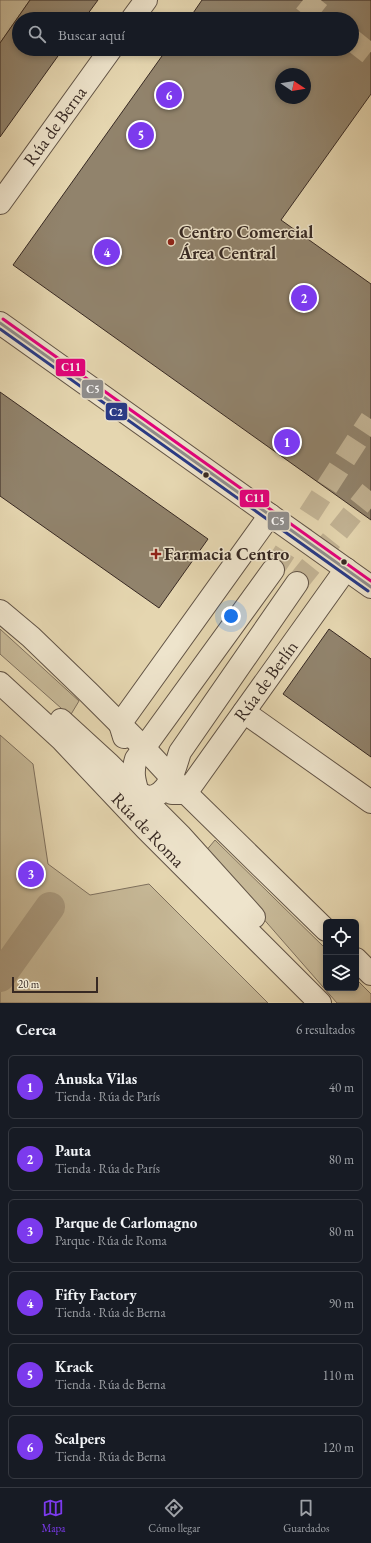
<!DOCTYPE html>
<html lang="es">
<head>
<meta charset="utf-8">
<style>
  body { margin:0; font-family:"EB Garamond",serif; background:#242831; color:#f1f3f6 }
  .controls { position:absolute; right:12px; bottom:12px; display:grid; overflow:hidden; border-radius:6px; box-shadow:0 2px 6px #0003 }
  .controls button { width:36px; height:36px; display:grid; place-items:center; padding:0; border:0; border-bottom:1px solid #363941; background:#171b24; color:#f1f3f6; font:20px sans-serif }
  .compass { position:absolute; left:275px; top:68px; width:36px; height:36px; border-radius:50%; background:#171b24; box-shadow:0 2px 6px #0003; rotate:102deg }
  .scale { position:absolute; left:12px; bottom:10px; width:86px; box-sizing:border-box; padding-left:4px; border:2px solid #372923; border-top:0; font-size:11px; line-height:14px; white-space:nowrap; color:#372923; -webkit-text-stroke:3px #eee4cc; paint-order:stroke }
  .you { position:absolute; left:231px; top:616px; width:14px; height:14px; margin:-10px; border:3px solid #fff; border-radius:50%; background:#1a73e8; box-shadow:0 0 0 6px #1a73e833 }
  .badge { display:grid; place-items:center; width:26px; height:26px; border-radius:50%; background:#7c3aed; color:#fff; font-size:13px; font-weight:700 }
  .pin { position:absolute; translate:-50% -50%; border:2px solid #fff; box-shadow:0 1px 4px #0006 }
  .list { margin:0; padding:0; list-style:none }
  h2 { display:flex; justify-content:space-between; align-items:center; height:52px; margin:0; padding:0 16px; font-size:17px }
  h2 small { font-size:13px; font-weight:400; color:#9ea1a6 }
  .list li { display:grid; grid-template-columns:26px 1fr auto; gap:12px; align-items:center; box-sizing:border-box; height:64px; margin:0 8px 8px; padding:0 8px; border:1px solid #363941; border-radius:6px }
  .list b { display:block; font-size:15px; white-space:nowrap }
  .list p { margin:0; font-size:13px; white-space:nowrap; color:#9ea1a6 }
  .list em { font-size:13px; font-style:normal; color:#9ea1a6 }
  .icon { flex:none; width:22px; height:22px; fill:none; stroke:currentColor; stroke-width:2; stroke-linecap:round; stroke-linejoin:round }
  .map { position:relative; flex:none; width:371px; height:1003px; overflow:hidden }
  .search { position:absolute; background:#171b24; box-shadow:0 2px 6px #0003; left:12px; right:12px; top:12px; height:44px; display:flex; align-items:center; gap:10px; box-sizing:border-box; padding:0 14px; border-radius:22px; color:#9ea1a6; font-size:15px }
  .sheet { height:484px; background:#171b24 }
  nav { display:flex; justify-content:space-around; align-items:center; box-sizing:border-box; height:56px; border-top:1px solid #363941; background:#171b24; font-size:11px; color:#9ea1a6 }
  nav a { display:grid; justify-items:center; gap:2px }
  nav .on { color:#7c3aed }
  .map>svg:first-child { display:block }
  .green { fill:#c7b998; stroke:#7f715e }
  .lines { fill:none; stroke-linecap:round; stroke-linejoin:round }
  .canal { stroke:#aa9b80; stroke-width:30 }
  .building { fill:#91836c; stroke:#372923; fill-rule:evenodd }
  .street-tunnel { stroke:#c2b394; stroke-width:22; stroke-dasharray:22 11; stroke-linecap:butt }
  .street-casing { stroke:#625446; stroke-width:24 }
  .street { stroke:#eee4cc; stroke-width:22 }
  .bus-1-casing { stroke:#eee4cc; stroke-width:6 }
  .bus-2-casing { stroke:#eee4cc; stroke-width:6 }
  .bus-3-casing { stroke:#eee4cc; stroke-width:6 }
  .bus-1 { stroke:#8f8e8d; stroke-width:3 }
  .bus-2 { stroke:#283a87; stroke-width:3 }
  .bus-3 { stroke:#e5007d; stroke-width:3 }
  .poi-dot { fill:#8f2418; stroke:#eee4cc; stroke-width:1.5 }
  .bus-dot { fill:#372923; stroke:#eee4cc; stroke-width:1.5 }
  .labels { text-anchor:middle; stroke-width:3; stroke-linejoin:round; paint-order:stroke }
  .street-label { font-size:18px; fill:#372923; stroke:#eee4cc }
  .poi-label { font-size:18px; font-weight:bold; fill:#372923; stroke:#eee4cc; text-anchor:start }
  .line-badge { stroke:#eee4cc; stroke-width:1.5 }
  .badge-label { font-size:11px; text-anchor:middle; font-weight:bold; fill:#fff }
</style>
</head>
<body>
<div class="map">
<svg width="371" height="1003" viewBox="0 0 371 1003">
  <rect width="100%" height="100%" fill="#e5d6b0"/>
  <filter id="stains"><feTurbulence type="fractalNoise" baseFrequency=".005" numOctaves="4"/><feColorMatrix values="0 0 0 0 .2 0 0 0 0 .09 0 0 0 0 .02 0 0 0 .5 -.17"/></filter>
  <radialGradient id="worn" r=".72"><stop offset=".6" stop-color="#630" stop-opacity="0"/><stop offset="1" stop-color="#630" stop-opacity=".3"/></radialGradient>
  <g class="green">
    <polygon points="0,0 30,0 0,43"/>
    <polygon points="0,629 79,701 70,716 0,654"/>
    <polygon points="0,735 33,764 48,864 90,895 149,884 268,1003 0,1003"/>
    <polygon points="215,840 326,949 326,988 356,988 356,979 371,994 371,1003 337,1003 205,852"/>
  </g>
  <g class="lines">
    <polyline class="canal" points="0,977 50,907"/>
  </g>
  <g class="building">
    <polygon points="30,0 98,0 84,19 19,19 19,49 63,49 0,137 0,43"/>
    <path d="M202,0H371V94L281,220L371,284V520L13,265L167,49H352V19H189ZM281,74H305V98H281Z"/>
    <polygon points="0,392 208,539 159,608 0,496"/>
    <polygon points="329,629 371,659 371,757 283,694"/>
  </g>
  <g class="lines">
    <g class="street-tunnel">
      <polyline points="303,0 327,19"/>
      <polyline points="352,40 371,55"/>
      <polyline points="273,570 371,419"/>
      <polyline points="297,583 371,491"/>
    </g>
    <defs>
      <g id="street">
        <polyline points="132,19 146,0"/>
        <polyline points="0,203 111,49"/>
        <polyline points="0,323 371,587"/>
        <path d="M273,570L136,759C132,772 134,780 138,793C141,794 146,797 150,797C170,794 175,767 180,752L297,583"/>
        <polyline points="0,611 31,637 89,693 144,748 186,793 326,930"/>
        <polyline points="0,683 62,740 146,829 320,1003"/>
        <polyline points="244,712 371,802"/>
        <polyline points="61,720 108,763 181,836 254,917"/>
        <polyline points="124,737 120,724 270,515"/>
        <polyline points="172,793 186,793 346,569"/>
        <polyline points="356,959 371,974"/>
      </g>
    </defs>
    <use href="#street" class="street-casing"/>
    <use href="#street" class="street"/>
    <defs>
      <polyline id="bus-1" points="0,323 371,587"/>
      <polyline id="bus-2" points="0,329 368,591"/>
      <polyline id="bus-3" points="3,319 371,581"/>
    </defs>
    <use href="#bus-1" class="bus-1-casing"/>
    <use href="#bus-2" class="bus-2-casing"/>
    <use href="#bus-3" class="bus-3-casing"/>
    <use href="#bus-1" class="bus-1"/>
    <use href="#bus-2" class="bus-2"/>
    <use href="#bus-3" class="bus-3"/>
  </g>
  <g class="poi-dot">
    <circle cx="171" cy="242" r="4"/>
    <path d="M154 548h4v4h4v4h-4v4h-4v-4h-4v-4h4z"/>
  </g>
  <g class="bus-dot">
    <circle cx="206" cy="475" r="3.5"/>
    <circle cx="344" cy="562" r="3.5"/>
  </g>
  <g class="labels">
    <g class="street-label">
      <text transform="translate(55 126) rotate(-54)" y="6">Rúa de Berna</text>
      <text transform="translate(266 681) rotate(-54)" y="6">Rúa de Berlín</text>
      <text transform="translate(148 830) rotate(46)" y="6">Rúa de Roma</text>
    </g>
    <g class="poi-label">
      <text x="179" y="238">Centro Comercial<tspan x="179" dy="21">Área Central</tspan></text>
      <text x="164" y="560">Farmacia Centro</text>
    </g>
  </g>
  <g class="line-badge">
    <rect x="55" y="358" width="31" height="19" rx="4" fill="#e5007d"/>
    <rect x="81" y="379" width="23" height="20" rx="4" fill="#8f8e8d"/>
    <rect x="105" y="402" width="23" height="19" rx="4" fill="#283a87"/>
    <rect x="239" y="489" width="31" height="19" rx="4" fill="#e5007d"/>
    <rect x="267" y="511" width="23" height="20" rx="4" fill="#8f8e8d"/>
  </g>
  <g class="badge-label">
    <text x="71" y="371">C11</text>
    <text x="93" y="393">C5</text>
    <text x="116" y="416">C2</text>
    <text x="255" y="502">C11</text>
    <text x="278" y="525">C5</text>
  </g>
  <rect width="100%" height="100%" filter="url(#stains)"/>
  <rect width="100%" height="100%" fill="url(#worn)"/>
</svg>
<div class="controls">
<button><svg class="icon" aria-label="locate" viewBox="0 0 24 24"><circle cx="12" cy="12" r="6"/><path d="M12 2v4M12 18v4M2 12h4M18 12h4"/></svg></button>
<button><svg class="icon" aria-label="layers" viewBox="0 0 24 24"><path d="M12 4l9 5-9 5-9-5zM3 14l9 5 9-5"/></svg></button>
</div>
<svg class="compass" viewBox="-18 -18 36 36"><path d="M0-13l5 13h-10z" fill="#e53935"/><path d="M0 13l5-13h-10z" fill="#9ea1a6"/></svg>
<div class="scale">20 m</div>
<div class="you"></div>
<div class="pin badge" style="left:287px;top:442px">1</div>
<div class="pin badge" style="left:304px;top:298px">2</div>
<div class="pin badge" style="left:31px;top:874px">3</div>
<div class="pin badge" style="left:107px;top:252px">4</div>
<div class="pin badge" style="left:141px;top:135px">5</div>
<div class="pin badge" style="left:169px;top:95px">6</div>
<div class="search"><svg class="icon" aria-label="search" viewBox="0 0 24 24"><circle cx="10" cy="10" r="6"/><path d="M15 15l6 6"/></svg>Buscar aquí</div>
</div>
<section class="sheet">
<h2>Cerca<small>6 resultados</small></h2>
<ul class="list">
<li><span class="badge">1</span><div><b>Anuska Vilas</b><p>Tienda · Rúa de París</p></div><em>40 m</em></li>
<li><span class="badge">2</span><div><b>Pauta</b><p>Tienda · Rúa de París</p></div><em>80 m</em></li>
<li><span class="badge">3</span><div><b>Parque de Carlomagno</b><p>Parque · Rúa de Roma</p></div><em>80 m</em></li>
<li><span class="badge">4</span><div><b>Fifty Factory</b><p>Tienda · Rúa de Berna</p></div><em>90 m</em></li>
<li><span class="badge">5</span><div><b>Krack</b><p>Tienda · Rúa de Berna</p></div><em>110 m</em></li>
<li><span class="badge">6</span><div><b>Scalpers</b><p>Tienda · Rúa de Berna</p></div><em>120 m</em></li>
</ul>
</section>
<nav>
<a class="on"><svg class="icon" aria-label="map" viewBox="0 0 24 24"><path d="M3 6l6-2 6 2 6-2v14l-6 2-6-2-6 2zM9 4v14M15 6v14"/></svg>Mapa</a>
<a><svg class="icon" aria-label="directions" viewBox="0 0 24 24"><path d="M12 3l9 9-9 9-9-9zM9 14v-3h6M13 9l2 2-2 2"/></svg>Cómo llegar</a>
<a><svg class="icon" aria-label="saved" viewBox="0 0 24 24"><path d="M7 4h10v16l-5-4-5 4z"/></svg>Guardados</a>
</nav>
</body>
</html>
